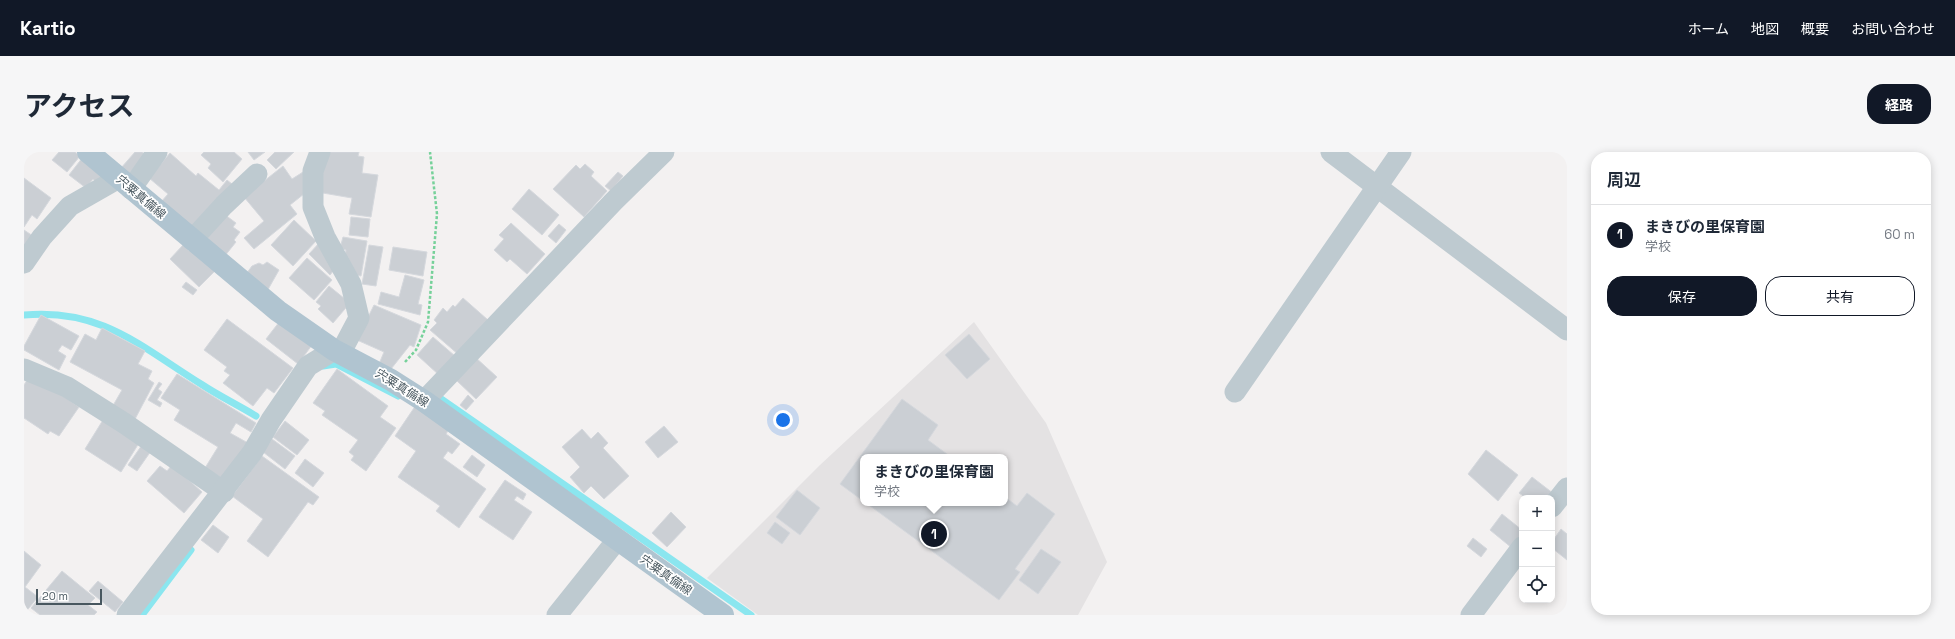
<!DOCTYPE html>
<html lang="ja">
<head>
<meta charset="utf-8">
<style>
  body { margin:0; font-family:"Space Grotesk","Noto Sans JP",sans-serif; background:#f6f6f7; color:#1f2937 }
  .controls { position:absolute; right:12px; bottom:12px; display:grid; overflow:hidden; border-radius:8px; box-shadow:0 2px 10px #0003 }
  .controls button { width:36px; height:36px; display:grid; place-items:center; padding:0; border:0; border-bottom:1px solid #e0e1e3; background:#fff; color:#1f2937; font:20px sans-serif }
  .scale { position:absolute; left:12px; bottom:10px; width:66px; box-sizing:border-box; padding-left:4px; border:2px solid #48575f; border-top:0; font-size:11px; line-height:14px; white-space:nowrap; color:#48575f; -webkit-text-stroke:3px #fff; paint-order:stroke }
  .you { position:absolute; left:759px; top:268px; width:14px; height:14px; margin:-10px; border:3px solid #fff; border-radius:50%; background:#1a73e8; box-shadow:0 0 0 6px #1a73e833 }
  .badge { display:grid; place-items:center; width:26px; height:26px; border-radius:50%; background:#111827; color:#fff; font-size:13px; font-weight:700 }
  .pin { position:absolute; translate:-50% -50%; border:2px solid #fff; box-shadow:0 1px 4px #0006 }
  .popup { position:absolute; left:836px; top:302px; width:148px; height:52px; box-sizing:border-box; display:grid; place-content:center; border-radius:8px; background:#fff; filter:drop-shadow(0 1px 3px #0005); font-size:13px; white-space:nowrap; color:#747a83 }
  .popup b { font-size:15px; color:#1f2937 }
  .popup::after { content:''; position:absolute; left:50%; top:100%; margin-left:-8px; border:8px solid transparent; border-top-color:#fff }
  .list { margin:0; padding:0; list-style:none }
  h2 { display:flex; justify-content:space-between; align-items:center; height:52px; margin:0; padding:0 16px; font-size:17px }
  h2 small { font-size:13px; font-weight:400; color:#747a83 }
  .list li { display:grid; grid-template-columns:26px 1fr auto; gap:12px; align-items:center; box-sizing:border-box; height:60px; padding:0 16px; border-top:1px solid #e0e1e3 }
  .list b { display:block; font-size:15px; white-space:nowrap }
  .list p { margin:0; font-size:13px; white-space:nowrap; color:#747a83 }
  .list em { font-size:13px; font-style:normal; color:#747a83 }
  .actions { display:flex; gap:8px; padding:12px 16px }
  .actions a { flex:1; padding:9px 0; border:1px solid #111827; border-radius:16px; text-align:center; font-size:14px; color:#111827 }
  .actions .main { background:#111827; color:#fff }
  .icon { flex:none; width:22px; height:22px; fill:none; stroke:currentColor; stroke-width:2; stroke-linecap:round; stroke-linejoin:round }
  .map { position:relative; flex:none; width:1543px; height:463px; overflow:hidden; border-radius:16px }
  header { display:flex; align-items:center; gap:24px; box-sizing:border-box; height:56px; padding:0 20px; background:#111827; color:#fff }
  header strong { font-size:19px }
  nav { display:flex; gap:22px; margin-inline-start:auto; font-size:14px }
  .intro { display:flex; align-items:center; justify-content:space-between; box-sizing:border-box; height:96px; padding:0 24px }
  h1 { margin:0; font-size:28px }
  .button { padding:10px 18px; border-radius:16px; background:#111827; color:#fff; font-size:14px; font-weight:700 }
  main { display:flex; gap:24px; padding:0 24px }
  aside { flex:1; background:#fff; border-radius:16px; box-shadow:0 2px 10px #0003 }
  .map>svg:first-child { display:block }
  .education { fill:#e4e2e3; fill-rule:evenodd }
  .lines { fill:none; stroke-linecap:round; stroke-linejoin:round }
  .stream { stroke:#8be6ef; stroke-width:7 }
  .building { fill:#cbcfd4; stroke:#d5d8dd }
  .path { stroke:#76d19a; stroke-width:2.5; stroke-dasharray:3 2; stroke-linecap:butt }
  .minor { stroke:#becad0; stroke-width:21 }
  .major { stroke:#b0c4d0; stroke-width:22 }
  .labels { text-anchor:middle; stroke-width:3.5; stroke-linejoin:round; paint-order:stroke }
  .street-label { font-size:12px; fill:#48575f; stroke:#fff }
</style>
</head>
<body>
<header>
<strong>Kartio</strong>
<nav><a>ホーム</a><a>地図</a><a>概要</a><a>お問い合わせ</a></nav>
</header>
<div class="intro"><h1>アクセス</h1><a class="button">経路</a></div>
<main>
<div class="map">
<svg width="1543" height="463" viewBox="0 0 1543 463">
  <rect width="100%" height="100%" fill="#f3f1f1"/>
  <path class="education" d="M950,170L1022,271L1083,410L1054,463H734L683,426L796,313ZM839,305H981V351H839Z"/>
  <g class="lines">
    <g class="stream">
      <path d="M0,163C77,156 116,194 177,232C195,244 214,253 232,264"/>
      <polyline points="299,214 312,212 374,244"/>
      <polyline points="416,246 727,463"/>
      <polyline points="118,463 167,398"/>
    </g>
  </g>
  <g class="building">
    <polygon points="35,0 51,0 56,4 43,20 28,8"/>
    <polygon points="111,0 118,0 122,3 104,23 97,16"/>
    <polygon points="180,0 210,0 218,7 199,30 184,16 187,12 177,3"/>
    <polygon points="224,0 241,0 230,8"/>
    <polygon points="251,0 270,0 252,17 243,8"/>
    <polygon points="301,0 335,0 334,4 340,5 338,21 354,23 347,65 325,62 328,46 293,40"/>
    <polygon points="146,1 172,24 174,21 195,38 203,28 208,32 169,78 137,50 144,42 125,26"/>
    <polygon points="59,5 80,22 73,31 69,27 62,36 45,23"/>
    <polygon points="561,12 570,20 567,24 583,39 560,65 529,37 552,13 556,17"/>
    <polygon points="259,14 268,27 279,20 285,38 266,53 273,62 230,97 220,86 240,69 220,45"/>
    <polygon points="594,20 599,24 587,39 581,34"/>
    <polygon points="0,26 27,46 13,67 8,63 0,75"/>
    <polygon points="505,37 535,63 518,83 488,57"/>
    <polygon points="200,62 212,71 209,75 216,80 210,88 212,90 200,105 179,88"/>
    <polygon points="327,65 346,67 344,85 325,83"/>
    <polygon points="270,68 292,89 269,114 247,93"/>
    <polygon points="487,71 521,102 503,122 486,107 483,110 470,98 480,87 475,83"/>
    <polygon points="535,72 542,78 532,91 524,84"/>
    <polygon points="0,78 9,84 0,96"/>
    <polygon points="319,85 343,89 337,124 325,122 320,111 322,98 316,96"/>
    <polygon points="296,90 313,114 306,123 285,102"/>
    <polygon points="159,93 165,99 168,96 191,119 175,135 146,107"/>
    <polygon points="345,93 359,95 352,134 338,132"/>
    <polygon points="369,95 403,100 399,124 365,118"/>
    <polygon points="283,106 308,128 290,148 265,126"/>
    <polygon points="243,110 255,118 242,141 220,125 228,114 235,111 239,113"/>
    <polygon points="381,123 400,128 394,152 398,153 396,163 354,152 357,140 375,145"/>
    <polygon points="162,130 173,138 169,143 158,135"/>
    <polygon points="305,134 326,151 309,171 294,157 297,154 292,150"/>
    <polygon points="439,146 464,168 435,203 406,178 413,171 410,168 419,156 423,160 429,153 431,155"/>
    <polygon points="350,153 397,173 390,195 386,193 367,217 355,212 360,200 333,188"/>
    <polygon points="17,163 55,184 47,198 38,193 34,199 42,204 35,218 0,198 0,194"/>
    <polygon points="203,167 269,216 250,241 243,236 229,254 199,231 206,223 200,219 203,215 180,198"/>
    <polygon points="256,169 288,193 274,212 242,187"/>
    <polygon points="78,176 121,199 114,212 128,219 124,227 130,231 110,269 87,257 98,238 46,210 61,182 72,188"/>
    <polygon points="945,182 966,207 943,227 921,203"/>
    <polygon points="409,185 431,204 415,223 393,203"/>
    <polygon points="451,205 473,225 452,247 431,227"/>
    <polygon points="313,217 364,254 356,265 372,276 342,319 327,308 330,304 325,300 334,288 298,263 301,259 289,251"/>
    <polygon points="7,222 55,255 35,284 26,279 24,282 0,266 0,233"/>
    <polygon points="153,222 232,271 227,280 212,271 206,281 224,291 201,328 181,316 194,295 150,268 156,258 137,246"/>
    <polygon points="135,230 138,232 134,237 138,240 133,248 138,251 136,255 124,248"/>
    <polygon points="444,243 450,249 442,258 436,253"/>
    <polygon points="878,247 914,273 904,288 927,305 839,305 839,349 816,332"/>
    <polygon points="392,253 425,277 422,282 436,292 428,302 424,299 419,306 462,337 435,376 412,359 416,354 374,325 392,299 371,284"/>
    <polygon points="79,268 115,291 97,320 61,297"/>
    <polygon points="261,269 285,288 273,303 249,285"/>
    <polygon points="640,274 654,290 634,306 621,290"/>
    <polygon points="558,277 567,287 574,280 584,291 579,296 605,324 580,347 567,334 560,341 546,325 556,315 538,295"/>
    <polygon points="248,287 271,304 261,317 239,300"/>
    <polygon points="118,293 127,299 113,319 104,313"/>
    <polygon points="1462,298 1494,323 1474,349 1444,322"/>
    <polygon points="448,303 461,313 453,325 439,315"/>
    <polygon points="238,304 295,345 289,353 284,350 244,405 223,389 239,367 208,344"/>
    <polygon points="281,307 300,321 289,335 271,321"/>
    <polygon points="148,313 178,340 160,361 123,329 136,314 143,319"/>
    <polygon points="1508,325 1530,342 1527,346 1502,346 1495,341"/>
    <polygon points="481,328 502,342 499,348 493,344 490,348 508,360 489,388 455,365"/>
    <polygon points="773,338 796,356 776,383 752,365"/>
    <polygon points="1003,341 1031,362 991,417 996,420 975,448 842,351 981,351 981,345 993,354"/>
    <polygon points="647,360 662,375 643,395 628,381"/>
    <polygon points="1478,362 1498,378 1498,383 1488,396 1466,378"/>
    <polygon points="751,370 766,381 758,392 743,381"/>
    <polygon points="189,373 205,385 194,401 177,388"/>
    <polygon points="1537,377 1543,382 1543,408 1528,396 1528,390"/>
    <polygon points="1449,386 1463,397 1457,405 1443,394"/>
    <polygon points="1017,397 1037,410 1014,442 995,428"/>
    <polygon points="0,399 17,413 1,435 14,445 0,462"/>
    <polygon points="38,419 71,446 64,453 73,460 70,463 16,463 7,456"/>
    <polygon points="74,429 99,450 91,460 65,439"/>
  </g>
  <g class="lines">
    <polyline class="path" points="381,210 392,198 404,170 413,62 406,0"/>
    <g class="minor">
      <polyline points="296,0 289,19 289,55 301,85 327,132 335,166 317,200"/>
      <polyline points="1307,0 1543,178"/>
      <polyline points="107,37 133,0"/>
      <polyline points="168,88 200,53 233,22"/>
      <polyline points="0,111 18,85 46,54 95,26"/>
      <polyline points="0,217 43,235 100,271 200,340"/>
      <polyline points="1211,240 1377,0"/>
      <polyline points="400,249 590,49 640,0"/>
      <polyline points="1528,355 1543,336"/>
      <polyline points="103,463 228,301 247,268 284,214 310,198"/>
      <polyline points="533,463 593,388"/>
      <polyline points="1447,463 1498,395"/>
    </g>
    <polyline class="major" points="64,0 254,159 310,198 367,228 400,249 699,463"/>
  </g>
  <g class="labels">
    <g class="street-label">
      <text transform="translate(117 45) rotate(40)" y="4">宍粟真備線</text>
      <text transform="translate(378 236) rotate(32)" y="4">宍粟真備線</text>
      <text transform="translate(642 423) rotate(35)" y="4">宍粟真備線</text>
    </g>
  </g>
</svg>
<div class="controls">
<button>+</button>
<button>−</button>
<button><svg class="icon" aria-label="locate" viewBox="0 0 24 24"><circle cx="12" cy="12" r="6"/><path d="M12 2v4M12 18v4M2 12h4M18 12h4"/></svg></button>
</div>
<div class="scale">20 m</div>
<div class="you"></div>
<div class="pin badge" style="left:910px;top:382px">1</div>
<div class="popup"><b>まきびの里保育園</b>学校</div>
</div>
<aside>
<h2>周辺<small></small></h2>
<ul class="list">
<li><span class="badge">1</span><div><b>まきびの里保育園</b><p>学校</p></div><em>60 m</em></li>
</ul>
<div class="actions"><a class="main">保存</a><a>共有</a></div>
</aside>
</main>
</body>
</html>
